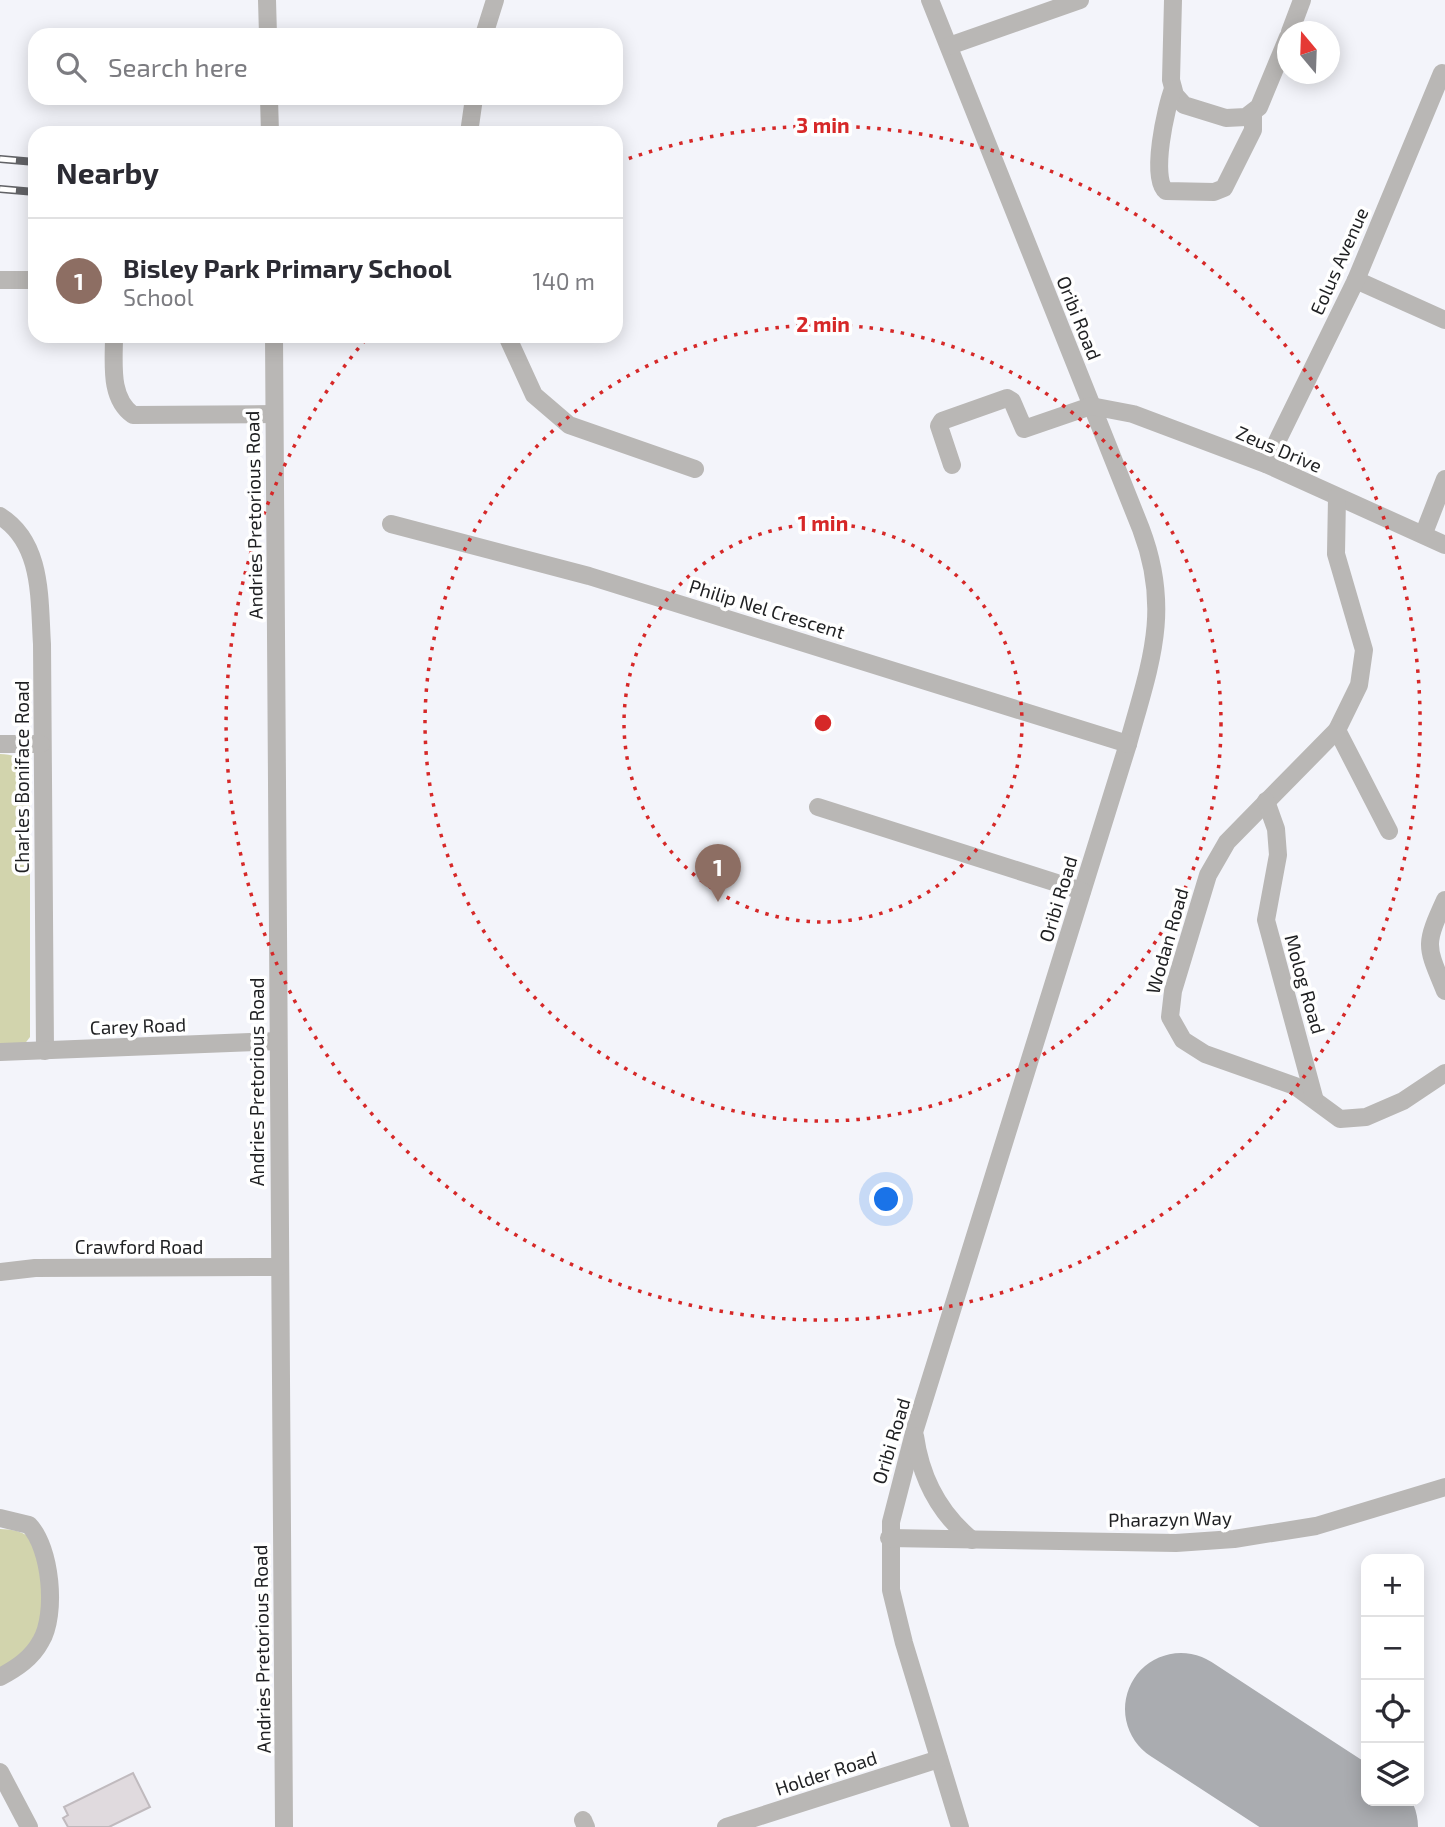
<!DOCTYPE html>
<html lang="en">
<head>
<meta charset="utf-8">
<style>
  body { margin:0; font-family:"Exo 2",sans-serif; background:#f2f2f3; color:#2b2b33 }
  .controls { position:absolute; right:21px; bottom:21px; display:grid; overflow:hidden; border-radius:14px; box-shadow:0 4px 18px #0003 }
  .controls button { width:63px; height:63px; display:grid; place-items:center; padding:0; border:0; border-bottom:2px solid #e1e1e2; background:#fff; color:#2b2b33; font:35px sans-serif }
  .compass { position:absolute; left:1277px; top:21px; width:63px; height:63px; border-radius:50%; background:#fff; box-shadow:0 4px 18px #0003; rotate:341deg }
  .you { position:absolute; left:887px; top:1200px; width:24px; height:24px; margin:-18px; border:5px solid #fff; border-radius:50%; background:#1a73e8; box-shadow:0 0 0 10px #1a73e833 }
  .badge { display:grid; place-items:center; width:46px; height:46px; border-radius:50%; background:#111827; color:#fff; font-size:23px; font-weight:700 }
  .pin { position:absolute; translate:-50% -58px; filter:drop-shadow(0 2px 4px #0008) }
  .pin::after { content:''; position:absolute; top:37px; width:24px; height:21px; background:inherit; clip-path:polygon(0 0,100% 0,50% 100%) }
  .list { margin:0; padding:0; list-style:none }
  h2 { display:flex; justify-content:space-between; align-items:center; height:91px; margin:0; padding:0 28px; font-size:30px }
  h2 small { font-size:23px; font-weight:400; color:#7c7c81 }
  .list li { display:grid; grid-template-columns:46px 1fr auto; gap:21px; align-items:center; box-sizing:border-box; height:126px; padding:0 28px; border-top:2px solid #e1e1e2 }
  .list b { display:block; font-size:26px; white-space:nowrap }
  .list p { margin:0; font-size:23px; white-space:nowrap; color:#7c7c81 }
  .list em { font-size:23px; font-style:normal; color:#7c7c81 }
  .icon { flex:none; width:38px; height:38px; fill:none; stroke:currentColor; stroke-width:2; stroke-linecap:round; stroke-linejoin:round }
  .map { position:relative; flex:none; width:1445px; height:1827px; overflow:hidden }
  .search { position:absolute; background:#fff; box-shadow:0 4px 18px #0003; left:28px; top:28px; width:595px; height:77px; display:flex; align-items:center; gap:18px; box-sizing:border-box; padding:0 24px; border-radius:21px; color:#7c7c81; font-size:26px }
  .panel { position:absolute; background:#fff; box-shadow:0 4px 18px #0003; left:28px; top:126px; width:595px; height:217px; border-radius:21px }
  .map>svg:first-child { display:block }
  .green { fill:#d2d4ad }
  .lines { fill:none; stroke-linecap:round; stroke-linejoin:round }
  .runway { stroke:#aaacb0; stroke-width:112 }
  .building { fill:#e0dade; stroke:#c0babe; stroke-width:2 }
  .minor { stroke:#b9b7b5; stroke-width:18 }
  .rail-casing { stroke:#626367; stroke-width:8 }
  .rail { stroke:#fff; stroke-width:5; stroke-dasharray:16; stroke-linecap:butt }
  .ring { fill:none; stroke:#d62828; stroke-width:3.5; stroke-dasharray:3.5 7 }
  .labels { text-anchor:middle; stroke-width:7; stroke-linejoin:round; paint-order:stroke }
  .street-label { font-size:19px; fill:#1f2022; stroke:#fff }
  .centre { fill:#d62828; stroke:#fff; stroke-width:3.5 }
  .ring-label { font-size:21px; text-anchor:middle; font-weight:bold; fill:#d62828; stroke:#fff; stroke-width:7; stroke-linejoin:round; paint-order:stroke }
</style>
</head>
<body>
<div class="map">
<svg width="1445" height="1827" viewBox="0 0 1445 1827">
  <rect width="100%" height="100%" fill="#f3f4fa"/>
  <g class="green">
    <path d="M0,754C14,755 21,757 30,768V1037L23,1046L0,1044Z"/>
    <path d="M0,1529C44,1530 42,1558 42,1593C42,1605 44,1620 41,1631C37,1652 17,1662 0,1671Z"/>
  </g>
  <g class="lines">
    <polyline class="runway" points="1181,1709 1362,1827"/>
  </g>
  <polygon class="building" points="133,1773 150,1807 109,1827 68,1827 63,1818 68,1815 64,1807"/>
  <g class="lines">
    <g class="minor">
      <polyline points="267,0 268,35"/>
      <path d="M930,0L1141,529C1172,611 1150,664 1128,744L915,1429L891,1522V1590L904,1643L960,1827"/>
      <polyline points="1173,0 1171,80 1175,95 1184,105 1226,118 1246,117 1259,107 1288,37"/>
      <polyline points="1290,32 1302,0"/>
      <polyline points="484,35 495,0"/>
      <polyline points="949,46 1080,0"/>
      <path d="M1173,89C1166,107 1150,179 1166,191L1214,192L1224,188L1253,130V113"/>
      <polyline points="269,98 270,133"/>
      <polyline points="469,133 474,98"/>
      <polyline points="0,280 35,280"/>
      <polyline points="1356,280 1445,320"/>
      <path d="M114,336C114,363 109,398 133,415L274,414"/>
      <polyline points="274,336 284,1827"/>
      <polyline points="507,336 534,395 569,425 695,469"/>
      <polyline points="1266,464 1356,280 1442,73"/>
      <polyline points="952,465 939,426 942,421 1007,398 1012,401 1024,429 1091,406 1133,414 1266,464 1445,545"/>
      <polyline points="1337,497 1336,554 1364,650 1359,685 1337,730 1389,831"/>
      <path d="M0,516C43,543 39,599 42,644L45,1051"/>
      <polyline points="391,524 589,576 1128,744"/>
      <polyline points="1424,533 1445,479"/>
      <polyline points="1337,730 1227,842 1208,875 1173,991 1170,1017 1183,1040 1205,1054 1295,1086 1340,1119 1366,1117 1403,1101 1445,1073"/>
      <polyline points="0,744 41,744"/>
      <polyline points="1266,801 1276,829 1278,855 1266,920 1314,1097"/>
      <polyline points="818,807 1082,891"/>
      <path d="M1445,900C1424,946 1426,945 1445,991"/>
      <polyline points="0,1052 278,1041"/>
      <polyline points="0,1272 35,1268 278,1267"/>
      <path d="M915,1436C921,1479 939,1513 972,1540"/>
      <path d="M0,1518L29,1525C51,1548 57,1614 41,1641C32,1658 17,1668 0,1677"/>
      <polyline points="889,1538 1176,1543 1234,1539 1316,1526 1445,1487"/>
      <polyline points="0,1772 29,1827"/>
      <polyline points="583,1820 586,1827"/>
      <polyline points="726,1827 939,1759"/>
    </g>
    <defs>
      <g id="rail">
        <polyline points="0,159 35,162"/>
        <polyline points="0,189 35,192"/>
      </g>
    </defs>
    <use href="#rail" class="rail-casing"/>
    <use href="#rail" class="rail"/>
  </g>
  <g class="ring">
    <circle cx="823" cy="723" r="199"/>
    <circle cx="823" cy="723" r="398"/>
    <path d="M619 162A597 597 0 1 1 366 339"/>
  </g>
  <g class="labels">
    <g class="street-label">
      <text transform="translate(1339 261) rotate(-66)" y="7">Eolus Avenue</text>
      <text transform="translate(1079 318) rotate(68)" y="7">Oribi Road</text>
      <text transform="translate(1279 449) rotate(23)" y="7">Zeus Drive</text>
      <text transform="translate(254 515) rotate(-91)" y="7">Andries Pretorious Road</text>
      <text transform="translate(767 609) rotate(17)" y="7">Philip Nel Crescent</text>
      <text transform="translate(22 777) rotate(-90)" y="7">Charles Boniface Road</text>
      <text transform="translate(1058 899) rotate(-73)" y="7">Oribi Road</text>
      <text transform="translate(1167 941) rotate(-74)" y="7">Wodan Road</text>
      <text transform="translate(1305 984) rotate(74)" y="7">Molog Road</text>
      <text transform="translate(138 1026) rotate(-2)" y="7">Carey Road</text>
      <text transform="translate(257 1082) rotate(-90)" y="7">Andries Pretorious Road</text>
      <text x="139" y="1254">Crawford Road</text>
      <text transform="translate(891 1441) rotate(-73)" y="7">Oribi Road</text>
      <text transform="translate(1170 1519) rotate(-1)" y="7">Pharazyn Way</text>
      <text transform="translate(262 1649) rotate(-91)" y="7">Andries Pretorious Road</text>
      <text transform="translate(826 1773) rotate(-18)" y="7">Holder Road</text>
    </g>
  </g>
  <circle cx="823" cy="723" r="10" class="centre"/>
  <g class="ring-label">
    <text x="823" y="133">3 min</text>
    <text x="823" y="332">2 min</text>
    <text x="823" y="531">1 min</text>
  </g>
</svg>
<div class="controls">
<button>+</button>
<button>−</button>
<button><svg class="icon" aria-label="locate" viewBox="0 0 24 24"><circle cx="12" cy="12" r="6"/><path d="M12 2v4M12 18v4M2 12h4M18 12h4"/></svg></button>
<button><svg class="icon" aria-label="layers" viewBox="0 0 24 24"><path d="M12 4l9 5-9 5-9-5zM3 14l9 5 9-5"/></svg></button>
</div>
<svg class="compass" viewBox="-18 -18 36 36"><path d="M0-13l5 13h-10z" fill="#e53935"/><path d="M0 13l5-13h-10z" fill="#7c7c81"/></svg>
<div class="you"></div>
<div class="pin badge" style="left:718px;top:902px;background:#8d6e63">1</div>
<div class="search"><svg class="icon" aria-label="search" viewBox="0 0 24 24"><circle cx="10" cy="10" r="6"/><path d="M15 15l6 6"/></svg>Search here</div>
<section class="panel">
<h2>Nearby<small></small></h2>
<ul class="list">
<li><span class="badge" style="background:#8d6e63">1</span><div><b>Bisley Park Primary School</b><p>School</p></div><em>140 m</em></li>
</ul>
</section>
</div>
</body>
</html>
